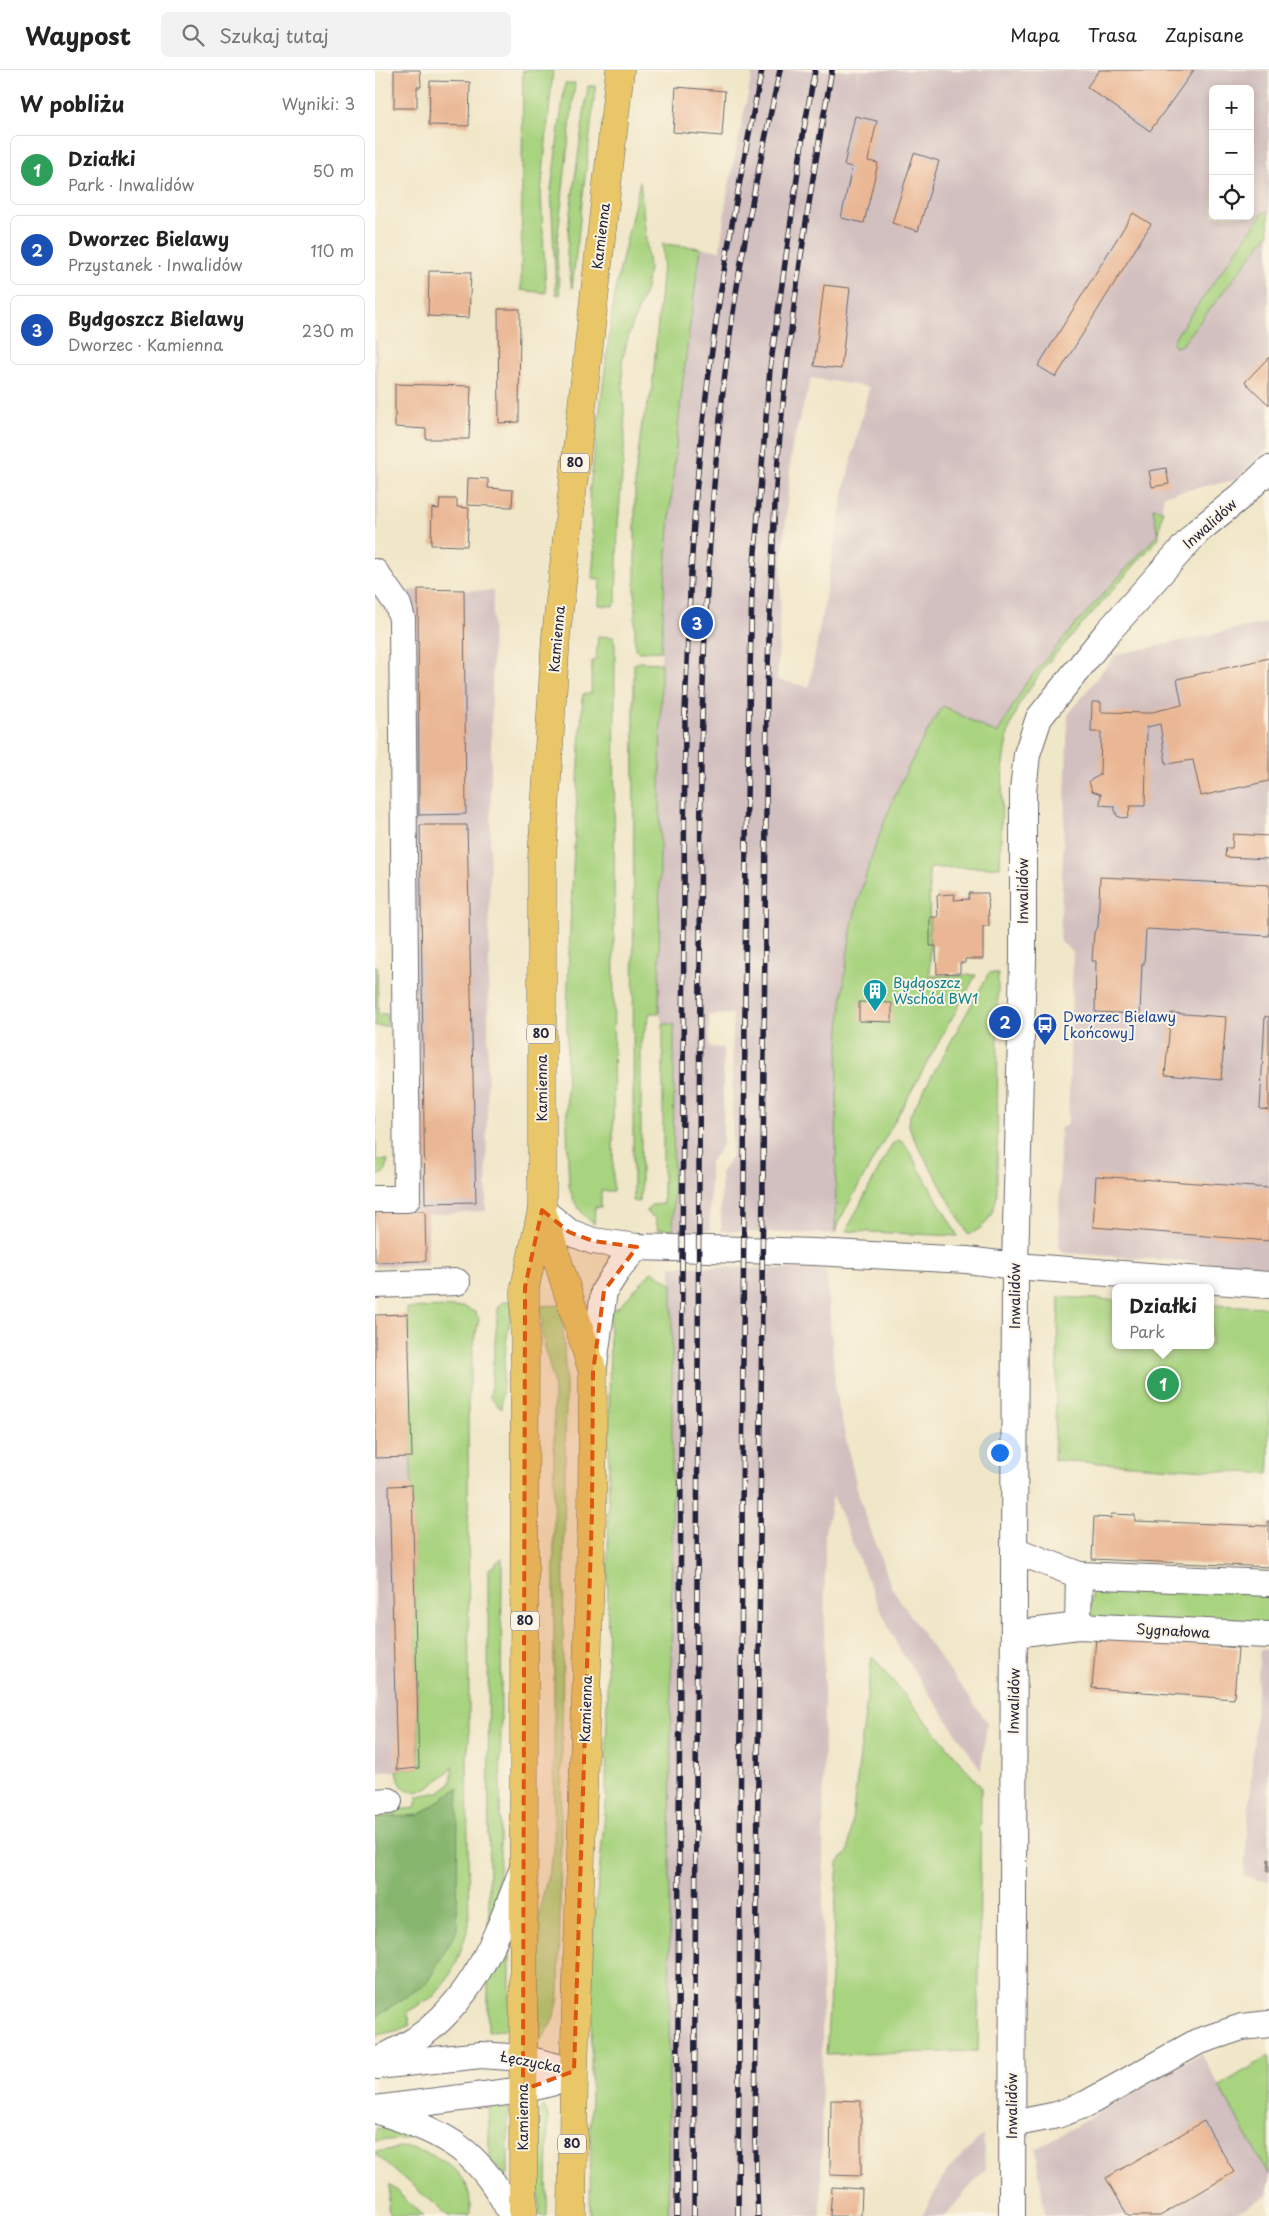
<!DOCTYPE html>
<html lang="pl">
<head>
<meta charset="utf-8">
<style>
  body { margin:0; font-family:"Playpen Sans",sans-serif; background:#f2f2f2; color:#222 }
  .controls { position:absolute; right:15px; top:15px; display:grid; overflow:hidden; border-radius:8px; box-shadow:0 2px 8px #0003 }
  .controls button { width:45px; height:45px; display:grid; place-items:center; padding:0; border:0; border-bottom:1px solid #e0e0e0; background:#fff; color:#222; font:25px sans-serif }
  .you { position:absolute; left:624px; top:1382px; width:18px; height:18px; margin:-12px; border:4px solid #fff; border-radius:50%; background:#1a73e8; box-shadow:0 0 0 8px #1a73e833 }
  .badge { display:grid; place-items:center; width:32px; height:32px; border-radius:50%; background:#b5179e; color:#fff; font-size:16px; font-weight:700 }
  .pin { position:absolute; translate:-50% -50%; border:2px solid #fff; box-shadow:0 1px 5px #0006 }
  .popup { position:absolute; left:737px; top:1214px; width:102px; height:65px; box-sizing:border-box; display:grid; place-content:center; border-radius:8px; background:#fff; filter:drop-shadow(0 1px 4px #0005); font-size:16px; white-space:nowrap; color:#767676 }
  .popup b { font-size:19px; color:#222 }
  .popup::after { content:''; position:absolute; left:50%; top:100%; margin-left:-10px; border:10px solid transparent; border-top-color:#fff }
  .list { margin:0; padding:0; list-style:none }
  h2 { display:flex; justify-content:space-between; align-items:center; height:65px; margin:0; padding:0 20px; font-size:21px }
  h2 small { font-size:16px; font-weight:400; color:#767676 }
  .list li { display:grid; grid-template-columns:32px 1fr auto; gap:15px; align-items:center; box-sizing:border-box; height:70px; margin:0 10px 10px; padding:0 10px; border:1px solid #e0e0e0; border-radius:8px }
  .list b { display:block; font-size:19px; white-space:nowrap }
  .list p { margin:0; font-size:16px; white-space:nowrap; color:#767676 }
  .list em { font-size:16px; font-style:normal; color:#767676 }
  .icon { flex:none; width:28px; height:28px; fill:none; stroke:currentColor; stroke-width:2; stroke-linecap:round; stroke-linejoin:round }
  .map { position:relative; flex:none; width:894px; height:2146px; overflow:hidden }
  header { display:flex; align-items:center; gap:30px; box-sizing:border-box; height:70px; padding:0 25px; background:#fff; border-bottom:1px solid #e0e0e0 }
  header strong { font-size:24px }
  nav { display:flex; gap:28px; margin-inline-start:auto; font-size:18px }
  .search { width:350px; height:45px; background:#f2f2f2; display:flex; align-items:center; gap:12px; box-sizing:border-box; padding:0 18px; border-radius:8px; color:#767676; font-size:19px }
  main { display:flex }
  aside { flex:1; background:#fff }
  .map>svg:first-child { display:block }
  .industrial { fill:#d2bfbf; fill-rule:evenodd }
  .green { fill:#a8d37f; stroke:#657a5d }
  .forest { fill:#86b56e; stroke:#546c54 }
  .building { fill:#eab794 }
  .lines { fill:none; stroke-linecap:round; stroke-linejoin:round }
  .minor-casing { stroke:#6a676c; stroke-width:28 }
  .major-casing { stroke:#6a676c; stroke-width:29 }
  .minor { stroke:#fff; stroke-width:26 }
  .major { stroke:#e9c769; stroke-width:28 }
  .rail-casing { stroke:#22223b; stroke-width:5.5 }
  .rail { stroke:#fcf5e5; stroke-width:4; stroke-dasharray:11; stroke-linecap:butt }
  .marked { fill:#de560e; fill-opacity:0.2; stroke:#de560e; stroke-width:4; stroke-dasharray:10 6; stroke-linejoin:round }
  .labels { text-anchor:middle; stroke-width:4; stroke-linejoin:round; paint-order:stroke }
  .shield { fill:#fcf5e5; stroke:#63616e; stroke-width:1 }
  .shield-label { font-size:12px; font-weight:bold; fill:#22223b }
  .street-label { font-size:14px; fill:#22223b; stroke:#fcf5e5 }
  .culture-label { font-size:14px; fill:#0d838f; stroke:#fcf5e5; text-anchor:start }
  .transit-label { font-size:14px; fill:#164399; stroke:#fcf5e5; text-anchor:start }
</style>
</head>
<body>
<header>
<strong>Waypost</strong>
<div class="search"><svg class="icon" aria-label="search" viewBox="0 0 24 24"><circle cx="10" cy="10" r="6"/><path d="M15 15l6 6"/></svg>Szukaj tutaj</div>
<nav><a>Mapa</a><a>Trasa</a><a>Zapisane</a></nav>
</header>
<main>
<aside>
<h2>W pobliżu<small>Wyniki: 3</small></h2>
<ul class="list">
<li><span class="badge" style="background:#2e9e5b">1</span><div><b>Działki</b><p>Park · Inwalidów</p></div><em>50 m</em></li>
<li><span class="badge" style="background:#1a4fb4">2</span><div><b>Dworzec Bielawy</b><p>Przystanek · Inwalidów</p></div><em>110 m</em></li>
<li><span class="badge" style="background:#1a4fb4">3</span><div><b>Bydgoszcz Bielawy</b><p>Dworzec · Kamienna</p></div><em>230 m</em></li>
</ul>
</aside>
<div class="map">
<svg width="894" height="2146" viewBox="0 0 894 2146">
  <rect width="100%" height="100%" fill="#fcf5e5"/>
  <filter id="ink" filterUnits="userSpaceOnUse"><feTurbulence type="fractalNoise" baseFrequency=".02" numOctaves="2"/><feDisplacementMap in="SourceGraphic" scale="10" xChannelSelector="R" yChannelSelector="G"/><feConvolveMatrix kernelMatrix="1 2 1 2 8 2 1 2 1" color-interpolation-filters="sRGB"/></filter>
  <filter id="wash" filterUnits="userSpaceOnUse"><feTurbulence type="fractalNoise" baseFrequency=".0096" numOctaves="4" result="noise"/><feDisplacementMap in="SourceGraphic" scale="20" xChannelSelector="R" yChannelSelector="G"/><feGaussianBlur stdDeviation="1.12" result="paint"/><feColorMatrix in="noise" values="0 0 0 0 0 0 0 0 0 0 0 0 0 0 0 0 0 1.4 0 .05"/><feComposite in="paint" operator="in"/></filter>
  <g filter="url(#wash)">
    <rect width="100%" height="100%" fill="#f0e6c8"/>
    <g class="industrial">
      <path d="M378,0H484L481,19L485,0H894V378L860,410L789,425L783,464L700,555L651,613L622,664L569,636L482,833L478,849L469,905L463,1022L460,1164L346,1161V1102L357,1087L358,944L334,945V977L348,978V1074L335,1092V1160H298L299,955L288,954L284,943L286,587L292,469L308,297L326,178L345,181L352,124ZM838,19H875V146H838ZM436,308L494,317L469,420L434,617L402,610L407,493L417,377Z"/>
      <polygon points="0,271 2,271 3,459 0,459"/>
      <polygon points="43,519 118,521 111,1141 53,1145 53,1195 0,1196 0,1133 43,1132 33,521"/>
      <polygon points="894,552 894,1197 689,1183 684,1178 685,1059 693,1054 698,882 685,871 693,645 740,585"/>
      <polygon points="296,1196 451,1200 461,1325 484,1427 516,1516 549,1566 612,1652 606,1700 523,1577 501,1530 458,1426 450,1462 446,2146 293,2146 298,1371"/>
      <polygon points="37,1387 44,1698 0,1703 0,1388"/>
      <polygon points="885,1579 894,1580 894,1812 869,1806"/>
      <polygon points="826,1983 894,2105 894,2124 856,2146 670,2146 661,2079"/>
      <polygon points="608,2065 610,2099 570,2146 547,2146 572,2101"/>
    </g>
    <g class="green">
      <polygon points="148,0 178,0 166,123 171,223 146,220"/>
      <polygon points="190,13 200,13 183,163 182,188 185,225 181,224 176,120"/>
      <polygon points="213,16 220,16 220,22 197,218 192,184 194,150"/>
      <polygon points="265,111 274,198 271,219 254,264 247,291 250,368 243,455 241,533 238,536 224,535 225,509 217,508 219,483 214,425 240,221"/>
      <polygon points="893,141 894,163 807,275 800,277 798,273 800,267 888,143"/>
      <path d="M288,174L326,178C305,312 293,446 286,581L264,582L260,579V408L267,353L277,321L288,194Z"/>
      <path d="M778,438L788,440L783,469L670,596L643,636L633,663L628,693L625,797L554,798L555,906L601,905L463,1153L460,1164C462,1063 459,951 478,851C481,835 487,820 491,804C510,744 534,689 568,636L622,664L651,613L700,555L783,464Z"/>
      <path d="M223,566L238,567L240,574L238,1121H226V1137H220L219,1154C205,1143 197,1131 194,1115C186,951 199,787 208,624H216L217,591L221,590Z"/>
      <polygon points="265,592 286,593 284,943 275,943 266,972 266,1121 264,1132 258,1131 259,594"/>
      <polygon points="0,896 2,896 3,944 12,944 12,956 0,956"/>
      <path d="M614,903H623L622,1125C619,1142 612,1159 593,1164L537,1065L534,1055L535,1045Z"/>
      <polygon points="288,954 299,954 298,1160 283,1159 280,1147 274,1145 272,1141 276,1135 288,1134"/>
      <polygon points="0,1048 1,1090 13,1090 11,1101 0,1108"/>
      <polygon points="524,1070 530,1074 583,1166 471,1161 517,1074"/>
      <polygon points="277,1201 297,1214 297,1464 293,2146 215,2146 217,1874 231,1734 235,1240 243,1238"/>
      <polygon points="684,1227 740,1230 740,1275 836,1275 836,1235 894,1237 894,1404 679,1390"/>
      <polygon points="138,1230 131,1274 126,1339 115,1327 123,1239 126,1233"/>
      <path d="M187,1235L191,1316L184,1923C182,1943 177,1956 164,1972V1841L179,1781V1325L178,1310L167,1265L166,1236Z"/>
      <path d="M89,1237L100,1242L104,1249L98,1279L93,1334L94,1671L92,1686L94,1855L82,1892L72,1910L59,1926L32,1942L36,1955L24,1960L0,1966V1742L40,1738L43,1726L64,1722L76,1713L78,1697C68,1706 41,1734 27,1716C24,1712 23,1705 22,1700L44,1698L32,1238Z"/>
      <polygon points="127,1488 125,1787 122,1829 114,1857 113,1500"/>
      <polygon points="717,1511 894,1521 894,1557 715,1548"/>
      <polygon points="497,1586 606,1717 603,1981 451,1985 463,1792 473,1783"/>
      <polygon points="131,1873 135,1875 135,1958 113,1962 113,1907"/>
      <polygon points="894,1986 894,2105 844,2016"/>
      <polygon points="169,2035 173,2047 172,2146 164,2146 164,2042"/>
      <polygon points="133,2036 133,2104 131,2106 114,2088 114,2037"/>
      <polygon points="0,2058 25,2060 40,2064 31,2069 0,2071"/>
      <path d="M32,2077C53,2082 81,2093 91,2114C96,2124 95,2136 95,2146H73L0,2084V2082Z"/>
      <polygon points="15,2115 48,2146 17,2146 13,2140"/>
    </g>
    <polygon class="forest" points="83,1718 82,1860 52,1913 0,1947 0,1748 44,1745"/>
    <g id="blocks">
      <g class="building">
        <polygon points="19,0 45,0 46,17 42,17 42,38 19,38"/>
        <polygon points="724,0 819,0 775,61 712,17"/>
        <polygon points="55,11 95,12 94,56 54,55"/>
        <polygon points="301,17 350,21 347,66 298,62"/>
        <polygon points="480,46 502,51 493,91 503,93 489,153 466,148 477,97 469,95"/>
        <polygon points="539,83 564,91 543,161 517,153"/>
        <polygon points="758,143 776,154 681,307 663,296"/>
        <polygon points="54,201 96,202 94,248 53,246"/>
        <polygon points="449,215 475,218 466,299 439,296"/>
        <polygon points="123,239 145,239 144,352 124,353"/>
        <polygon points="894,287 894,335 870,312"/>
        <polygon points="20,314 96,316 94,369 51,369 51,359 20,357"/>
        <polygon points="791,398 794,414 777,417 774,401"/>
        <polygon points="93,408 113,409 113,418 138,420 137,437 92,435"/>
        <polygon points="65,429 82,429 82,437 94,438 92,476 56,475 57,438 64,439"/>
        <polygon points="43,519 89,520 91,744 44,745"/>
        <polygon points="894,588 894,711 826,726 818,690 791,694 785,654 772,657 770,736 755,736 753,747 748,748 742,746 739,736 725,735 726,724 717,721 714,711 725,705 726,662 716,662 717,632 726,632 726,642 773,643 807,635 802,609"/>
        <polygon points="45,755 92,755 101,1132 50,1133"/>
        <polygon points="858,764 894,766 894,789 850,787 851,778 857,778"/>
        <polygon points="725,807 894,815 894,866 771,859 769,894 767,894 765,944 720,942 721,891 717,891 719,862 723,857"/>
        <polygon points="594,823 613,823 614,856 608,856 608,889 590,889 590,893 585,893 585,903 562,904 561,876 555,876 555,847 563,847 562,825 580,824 579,830 594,829"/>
        <polygon points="484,932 517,933 517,952 484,951"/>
        <polygon points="796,943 851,947 846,1010 790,1005"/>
        <polygon points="890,946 894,947 894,1040 885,1039"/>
        <polygon points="721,1106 894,1118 894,1171 718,1157"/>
        <polygon points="50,1141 51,1191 0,1192 0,1142"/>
        <polygon points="33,1244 37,1387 0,1388 0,1245"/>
        <polygon points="37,1415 44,1698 22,1700 14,1416"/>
        <polygon points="736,1444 760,1445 760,1451 892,1456 892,1451 894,1451 894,1497 717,1489 719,1447 736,1448"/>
        <polygon points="721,1567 834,1571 833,1575 863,1578 859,1629 717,1618"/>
        <polygon points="893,1789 894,1789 894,1802 892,1802"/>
        <polygon points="456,2030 486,2031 486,2106 455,2105"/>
        <polygon points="829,2051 859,2102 785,2146 753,2146 731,2108"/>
        <polygon points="457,2117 487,2119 486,2146 455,2146"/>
      </g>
    </g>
  </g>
  <g filter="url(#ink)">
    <use href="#blocks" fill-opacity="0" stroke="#6a676c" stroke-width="1"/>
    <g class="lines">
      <defs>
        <g id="minor">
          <polyline points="0,502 23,535 27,549 32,1129 0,1129"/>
          <polyline points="167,1140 194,1162 218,1171 262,1177 439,1182 592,1190 640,1196 894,1215"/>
          <polyline points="0,1215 82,1212"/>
          <polyline points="218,1302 229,1221 246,1195 262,1177"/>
          <polyline points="639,1480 704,1505 894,1513"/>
          <polyline points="703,1556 704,1505"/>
          <polyline points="640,1564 703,1556 894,1565"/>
          <polyline points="0,1732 14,1731"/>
          <path d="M0,1992C13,1985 27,1978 40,1970C102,1927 122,1865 148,1798"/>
          <polyline points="2,1996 106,1985 148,1988 199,2001"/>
          <polyline points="0,2039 148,2020 176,2013 199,2001"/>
          <path d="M6,2042C71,2062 107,2083 137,2146"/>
          <polyline points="637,2054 682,2045 711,2034 822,1972 867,1957 894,1954"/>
          <polyline points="637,2146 640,1196 648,889 648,721 652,684 664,648 731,564 823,461 865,427 894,399"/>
        </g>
        <g id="major">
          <polyline points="167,1141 218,1302 217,1442 199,2001 197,2146"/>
          <polyline points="148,2146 150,1217 167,1140 167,788 181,566 245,0"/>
        </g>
      </defs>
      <use href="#minor" class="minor-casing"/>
      <use href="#major" class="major-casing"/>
      <use href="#minor" class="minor"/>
      <use href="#major" class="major"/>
      <defs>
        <g id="rail">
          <path d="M302,2146L310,643C314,543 317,443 329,344C342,228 363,114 387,0"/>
          <path d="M319,2146L326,687C329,546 336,404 355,264C367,175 386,87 405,0"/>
          <polyline points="363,2146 371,771 377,518 395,299 429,59 440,0"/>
          <path d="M383,2146L380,2070L392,622C395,549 397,475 402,402C412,267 432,133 457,0"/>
        </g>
      </defs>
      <use href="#rail" class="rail-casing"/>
      <use href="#rail" class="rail"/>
    </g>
  </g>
  <path class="marked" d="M167,1140L194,1162L218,1171L262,1177L229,1221L218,1302L217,1442L199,2001L148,2020L150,1217Z"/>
  <defs>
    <symbol id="building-pin" viewBox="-11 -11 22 30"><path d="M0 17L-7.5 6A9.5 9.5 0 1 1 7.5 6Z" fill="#0f9aa8" stroke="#fcf5e5"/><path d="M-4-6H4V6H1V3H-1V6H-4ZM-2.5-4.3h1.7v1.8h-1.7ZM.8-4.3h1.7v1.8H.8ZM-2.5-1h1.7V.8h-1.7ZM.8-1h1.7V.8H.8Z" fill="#fff"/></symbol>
    <symbol id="bus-pin" viewBox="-11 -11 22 30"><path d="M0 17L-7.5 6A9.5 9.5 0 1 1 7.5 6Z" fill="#1a4fb4" stroke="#fcf5e5"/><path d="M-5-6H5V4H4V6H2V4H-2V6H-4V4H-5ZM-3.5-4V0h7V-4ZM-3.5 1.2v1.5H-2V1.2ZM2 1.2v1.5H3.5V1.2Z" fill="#fff"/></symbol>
  </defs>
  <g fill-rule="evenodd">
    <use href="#building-pin" x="486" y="907" width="28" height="38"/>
    <use href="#bus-pin" x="656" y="941" width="28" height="38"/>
  </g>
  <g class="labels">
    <g class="shield">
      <rect x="186" y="383.5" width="28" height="19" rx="4"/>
      <rect x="152" y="954.5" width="28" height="19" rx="4"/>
      <rect x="136" y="1541.5" width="28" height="19" rx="4"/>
      <rect x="183" y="2064.5" width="28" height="19" rx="4"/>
    </g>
    <g class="shield-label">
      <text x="200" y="397">80</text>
      <text x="166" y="968">80</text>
      <text x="150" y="1555">80</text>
      <text x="197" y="2078">80</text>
    </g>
    <g class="street-label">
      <text transform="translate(226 166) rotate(-83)" y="5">Kamienna</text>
      <text transform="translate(835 454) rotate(-42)" y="5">Inwalidów</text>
      <text transform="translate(182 569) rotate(-85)" y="5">Kamienna</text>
      <text transform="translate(648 821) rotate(-90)" y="5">Inwalidów</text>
      <text transform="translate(167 1018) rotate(-90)" y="5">Kamienna</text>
      <text transform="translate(640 1226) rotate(-90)" y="5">Inwalidów</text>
      <text transform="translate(798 1561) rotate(3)" y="5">Sygnałowa</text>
      <text transform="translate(639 1631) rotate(-89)" y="5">Inwalidów</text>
      <text transform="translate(211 1639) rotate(-88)" y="5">Kamienna</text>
      <text transform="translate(156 1992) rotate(11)" y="5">Łęczycka</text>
      <text transform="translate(637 2036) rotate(-90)" y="5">Inwalidów</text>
      <text transform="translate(148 2047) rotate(-90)" y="5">Kamienna</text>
    </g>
    <g class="culture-label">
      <text x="518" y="918">Bydgoszcz<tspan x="518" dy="16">Wschód BW1</tspan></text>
    </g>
    <g class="transit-label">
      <text x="688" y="952">Dworzec Bielawy<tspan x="688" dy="16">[końcowy]</tspan></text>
    </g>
  </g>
</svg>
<div class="controls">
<button>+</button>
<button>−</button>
<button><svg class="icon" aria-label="locate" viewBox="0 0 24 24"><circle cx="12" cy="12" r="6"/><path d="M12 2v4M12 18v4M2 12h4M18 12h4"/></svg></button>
</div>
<div class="you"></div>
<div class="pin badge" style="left:788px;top:1314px;background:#2e9e5b">1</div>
<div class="popup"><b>Działki</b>Park</div>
<div class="pin badge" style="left:630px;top:952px;background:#1a4fb4">2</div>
<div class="pin badge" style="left:322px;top:553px;background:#1a4fb4">3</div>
</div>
</main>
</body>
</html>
